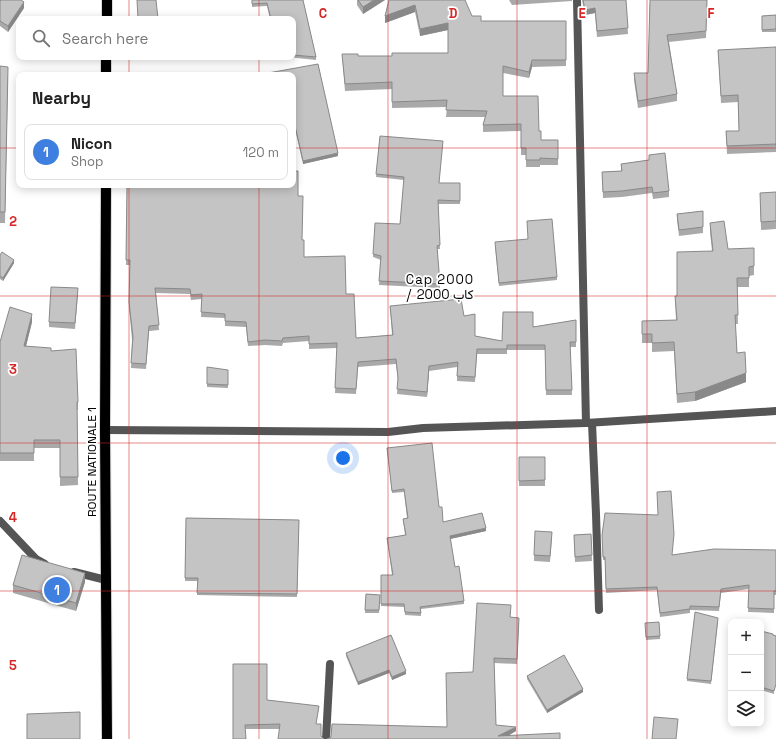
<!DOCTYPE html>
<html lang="en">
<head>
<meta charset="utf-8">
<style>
  body { margin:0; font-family:"Space Grotesk",Vazirmatn,sans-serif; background:#f2f2f2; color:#222 }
  .controls { position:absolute; right:12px; bottom:12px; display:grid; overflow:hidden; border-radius:8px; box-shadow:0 2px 10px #0003 }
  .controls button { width:36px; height:36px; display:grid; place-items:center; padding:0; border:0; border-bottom:1px solid #e0e0e0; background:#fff; color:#222; font:20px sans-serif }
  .you { position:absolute; left:343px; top:458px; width:14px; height:14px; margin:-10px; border:3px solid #fff; border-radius:50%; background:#1a73e8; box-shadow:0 0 0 6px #1a73e833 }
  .badge { display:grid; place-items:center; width:26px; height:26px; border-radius:50%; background:#0f766e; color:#fff; font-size:13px; font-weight:700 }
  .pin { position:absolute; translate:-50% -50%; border:2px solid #fff; box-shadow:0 1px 4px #0006 }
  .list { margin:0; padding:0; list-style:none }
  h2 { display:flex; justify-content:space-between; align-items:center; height:52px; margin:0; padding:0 16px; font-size:17px }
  h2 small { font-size:13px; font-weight:400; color:#767676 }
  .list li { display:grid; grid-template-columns:26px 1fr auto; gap:12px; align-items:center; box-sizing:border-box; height:56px; margin:0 8px 8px; padding:0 8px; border:1px solid #e0e0e0; border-radius:8px }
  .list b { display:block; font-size:15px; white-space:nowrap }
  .list p { margin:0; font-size:13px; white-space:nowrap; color:#767676 }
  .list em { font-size:13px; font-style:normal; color:#767676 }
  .icon { flex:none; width:22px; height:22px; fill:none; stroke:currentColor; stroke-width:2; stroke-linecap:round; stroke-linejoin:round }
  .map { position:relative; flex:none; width:776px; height:739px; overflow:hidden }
  .search { position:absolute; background:#fff; box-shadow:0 2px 10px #0003; left:16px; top:16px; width:280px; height:44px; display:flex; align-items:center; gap:10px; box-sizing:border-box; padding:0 14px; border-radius:8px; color:#767676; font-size:15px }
  .panel { position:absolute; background:#fff; box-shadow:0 2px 10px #0003; left:16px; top:72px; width:280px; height:116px; border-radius:8px }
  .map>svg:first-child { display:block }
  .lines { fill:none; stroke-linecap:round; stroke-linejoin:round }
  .primary-casing { stroke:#dbdbdb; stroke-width:12 }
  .street { stroke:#555; stroke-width:8 }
  .primary { stroke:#000; stroke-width:10 }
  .wall { fill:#a9a9a9 }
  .shaded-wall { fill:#898989 }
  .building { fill:#c4c4c4; stroke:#898989 }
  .grid { fill:none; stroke:#d62828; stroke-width:1; stroke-opacity:0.55 }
  .labels { text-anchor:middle; stroke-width:3.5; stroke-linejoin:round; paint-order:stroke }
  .street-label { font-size:12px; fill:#000; stroke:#fff }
  .neighbourhood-label { font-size:13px; letter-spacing:1px; fill:#000; stroke:#fff }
  .grid-label { font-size:13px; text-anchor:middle; font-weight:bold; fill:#d62828; stroke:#fff; stroke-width:3.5; stroke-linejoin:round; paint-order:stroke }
</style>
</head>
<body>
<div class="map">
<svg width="776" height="739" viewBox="0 0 776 739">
  <rect width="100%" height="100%" fill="#fff"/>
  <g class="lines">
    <defs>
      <g id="primary">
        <polyline points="107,19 107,0"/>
        <polyline points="106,75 106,57"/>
        <polyline points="106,185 105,430 107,739"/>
      </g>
    </defs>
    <use href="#primary" class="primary-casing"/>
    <g class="street">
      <polyline points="577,0 586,423"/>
      <polyline points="592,423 596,514 599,610"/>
      <polyline points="105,430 388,432 423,428 586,423 776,411"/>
      <polyline points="0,521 36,559 45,564"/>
      <polyline points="74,572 106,580"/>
      <polyline points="326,739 330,664"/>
    </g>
    <use href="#primary" class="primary"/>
  </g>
  <g class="wall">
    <polygon points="252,0 303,0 316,57 316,60 288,57 293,57 293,19 270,19 267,6 252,7"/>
    <polygon points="357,0 385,0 363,14 357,5"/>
    <polygon points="389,0 472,16 481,21 566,21 566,66 532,67 529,78 503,73 503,96 539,131 541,140 558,140 558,165 540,165 540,167 526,167 526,155 521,155 521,131 483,132 483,125 485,117 446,117 447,107 392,108 392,89 345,91 342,54 358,56 392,56 448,53 448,30 420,36 415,12 385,23"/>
    <polygon points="509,0 572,0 572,1 512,5"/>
    <polygon points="582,0 626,0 628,34 597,37 595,13 585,15"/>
    <polygon points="650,0 707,0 706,38 669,42 677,94 677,101 638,108 634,80 634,73 648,73"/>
    <polygon points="0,1 24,8 8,32 0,26"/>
    <polygon points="776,15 776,32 762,32 762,16"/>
    <polygon points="776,49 776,153 776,152 727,154 726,131 739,131 738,102 721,103 718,50"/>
    <polygon points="318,64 338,156 303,164 293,120 293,75"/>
    <polygon points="0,66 8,77 5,223 0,223"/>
    <polygon points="380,136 439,183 460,186 460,204 438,204 440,249 437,249 440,288 379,285 381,260 373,257 373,254 400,224 404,180 376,177"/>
    <polygon points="649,155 669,191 669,197 653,199 652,193 622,197 603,198 602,172 621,171 621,164 649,160"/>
    <polygon points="124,185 293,185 298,196 302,240 304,257 346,294 356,338 392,335 390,306 464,316 475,336 502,341 533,327 576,320 576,347 570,347 572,395 546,395 545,350 507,350 507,354 477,354 475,382 457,381 457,367 429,371 427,397 397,394 398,380 396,364 358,367 356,394 335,393 337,348 309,349 309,341 283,343 282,346 265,345 248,346 246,327 225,326 225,318 201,317 202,299 191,300 190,294 156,293 159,330 149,331 146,369 131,368 132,340 129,307 130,265 126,265 127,189"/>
    <polygon points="776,192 776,229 761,230 760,193"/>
    <polygon points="703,211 703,233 679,236 677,220 677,214"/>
    <polygon points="710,223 728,249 754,266 754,275 749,276 749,287 737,287 738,324 735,324 737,353 746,382 695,401 677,403 674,351 652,352 652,343 642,343 642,321 676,320 675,296 677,296 712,251 710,232"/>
    <polygon points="495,245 557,277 557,280 499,286"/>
    <polygon points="0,255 14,263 3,281 0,279"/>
    <polygon points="78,294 75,329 49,327 49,322"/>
    <polygon points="32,322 26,346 51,351 78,402 78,410 77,410 78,485 60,486 60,448 34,448 34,461 0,461 0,342"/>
    <polygon points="228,370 228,388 207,387 207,384"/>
    <polygon points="387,448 439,507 443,522 486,531 450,539 455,567 464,601 464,604 421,609 421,616 405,615 404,607 381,606 381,575 392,575 387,538 405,535 403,519 407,518 404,492 392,493"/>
    <rect x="519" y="457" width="26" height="29"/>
    <polygon points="186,518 299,520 297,597 197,595 197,581 185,581"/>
    <polygon points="591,534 592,561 575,562 574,535"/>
    <polygon points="552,538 550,562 534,561 534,555"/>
    <polygon points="602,539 672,555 776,550 776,595 774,595 774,613 748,612 749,589 721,593 719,611 690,610 690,613 660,617 657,590 606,593 605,560 603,560"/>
    <polygon points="85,582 76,611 13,593 13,585"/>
    <polygon points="366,594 380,595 379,613 365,613"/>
    <polygon points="511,610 510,617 519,623 517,664 494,663 496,725 516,731 508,736 327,739 447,727 473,672"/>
    <polygon points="718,621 711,684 687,681 687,679"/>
    <polygon points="645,626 660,636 660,639 646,640"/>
    <polygon points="761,631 776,636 774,694 761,690"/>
    <polygon points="346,653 406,674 392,680 389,673 358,685 346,656"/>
    <polygon points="527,676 583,692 547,713 527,679"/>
    <polygon points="267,700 319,711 279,729 245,729 233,739"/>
  </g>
  <g class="shaded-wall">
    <polygon points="374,0 385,0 363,14 363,7"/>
    <polygon points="24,2 24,8 8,32 8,26"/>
    <polygon points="415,5 415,12 385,23 385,16"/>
    <polygon points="595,8 595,13 585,15 585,10"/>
    <polygon points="448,23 448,30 420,36 420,29"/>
    <polygon points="532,60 532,67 529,78 529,72"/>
    <polygon points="338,153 338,156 303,164 303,161"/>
    <polygon points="14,260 14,263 3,281 3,278"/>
    <polygon points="32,314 32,322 24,354 24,346"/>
    <polygon points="429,366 429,371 427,397 427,392"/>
    <polygon points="746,373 746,382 695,401 695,392"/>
    <polygon points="486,528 486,531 450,539 450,536"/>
    <polygon points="85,573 85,582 76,611 76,603"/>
    <polygon points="389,670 389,673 358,685 358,682"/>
    <polygon points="406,671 406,674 392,680 392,677"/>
    <polygon points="583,689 583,692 547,713 547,710"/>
    <polygon points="516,727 516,731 502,739 498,736"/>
  </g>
  <g class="building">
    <polygon points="1,0 21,0 24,2 8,26 0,21 0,1"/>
    <polygon points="137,0 156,0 158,19 138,19"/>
    <polygon points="252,0 303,0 316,57 293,55 293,19 271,19 267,3 252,4"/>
    <polygon points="358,0 374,0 363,7"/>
    <polygon points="389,0 465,0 472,16 481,16 481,21 566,21 566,60 532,60 529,72 503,66 503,96 538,96 539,131 541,131 541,140 558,140 558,159 540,158 540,160 526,160 526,148 521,148 521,124 483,125 487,111 446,110 447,100 392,102 392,82 345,84 342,54 358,54 358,56 392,56 392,53 448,53 448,23 420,29 415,5 385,16"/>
    <polygon points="583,0 626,0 628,28 597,31 595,8 585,10"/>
    <polygon points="650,0 707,0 706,31 667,35 677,94 638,101 634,73 648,73"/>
    <polygon points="776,15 776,29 762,30 762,16"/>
    <polygon points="776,47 776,146 776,144 727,146 726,131 739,131 738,95 721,96 718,50"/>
    <polygon points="318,64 338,153 303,161 293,117 293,75 257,75"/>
    <polygon points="0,66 8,67 5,212 0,212"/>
    <polygon points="380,136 443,141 439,183 460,183 460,201 438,200 440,245 437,246 440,284 379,281 381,256 373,254 375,223 400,224 404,177 376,174"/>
    <polygon points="665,153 669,191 653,193 652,187 622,191 603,192 602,172 622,171 621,164 649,160 649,155"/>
    <polygon points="293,171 298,171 298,196 303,196 302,240 304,240 304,257 345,256 346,294 354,294 356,338 393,335 390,306 461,299 464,316 475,314 475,336 502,341 503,312 533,312 533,327 576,320 576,342 570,342 572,390 546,390 545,345 507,345 507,349 477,349 475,377 457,376 458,362 429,366 427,392 397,389 398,378 396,359 358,362 356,389 335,388 337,343 309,344 309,336 283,338 282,341 265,340 248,342 246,322 225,321 225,314 201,312 202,294 191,295 190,289 155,288 159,325 149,326 146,364 131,363 133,337 129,302 130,260 126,260 127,185 293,185"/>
    <polygon points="776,192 776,221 761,222 760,193"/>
    <polygon points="703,211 703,227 679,230 677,214"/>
    <polygon points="552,219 557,277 499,283 495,242 528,239 527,221"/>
    <polygon points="724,221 728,249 754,248 754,266 749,267 749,278 737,278 738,315 735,315 737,353 745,352 746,373 695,392 677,394 674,342 652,343 652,334 642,334 642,321 677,320 675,296 677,296 677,252 713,251 710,223"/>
    <polygon points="2,252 14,260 3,278 0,276 0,255"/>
    <polygon points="51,287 78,288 75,323 49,322"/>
    <polygon points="10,307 32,314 24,346 51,348 51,351 76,349 78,402 77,402 78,477 60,477 60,440 34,440 34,453 0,453 0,342"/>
    <polygon points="207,367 228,370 228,385 207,384"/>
    <polygon points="432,443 439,507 442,507 443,522 482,513 486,528 450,536 455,567 459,566 464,601 420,607 421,613 405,612 404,604 381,604 381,575 393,575 387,538 406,535 403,519 408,518 404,489 392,491 387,448"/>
    <polygon points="519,457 545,457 545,480 519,481"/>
    <polygon points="671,491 674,534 672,555 714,549 776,550 776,591 774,591 774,609 748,608 749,585 721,589 719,607 690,606 690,609 660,613 657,587 606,589 605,557 603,557 602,535 605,513 658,515 657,492"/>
    <polygon points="186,518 299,520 297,594 197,593 198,578 185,578"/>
    <polygon points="535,531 552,532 550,556 534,555"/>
    <polygon points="591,534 592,555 575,557 574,535"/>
    <polygon points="22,555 85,573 76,603 13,585"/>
    <polygon points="366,594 380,595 379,610 365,610"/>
    <polygon points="477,603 511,605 510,617 519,618 517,659 494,658 496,725 516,727 498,736 560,733 560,739 327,739 331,737 332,724 447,727 446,673 473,672"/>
    <polygon points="695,612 718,618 711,681 687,679"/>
    <polygon points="659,622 660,636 646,637 645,623"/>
    <polygon points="761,631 773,634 773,635 776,636 776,684 774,691 761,687"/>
    <polygon points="391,635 406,671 392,677 389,670 358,682 346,653"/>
    <polygon points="564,655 583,689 547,710 527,676"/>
    <polygon points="233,664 267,664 267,700 319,706 316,724 321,724 321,736 324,739 278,739 280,724 245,725 246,739 233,739"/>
    <polygon points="80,712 80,739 27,739 27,714"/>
    <polygon points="654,717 678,719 676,739 652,739"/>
  </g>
  <path class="grid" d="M129,0V19M259,0V19M388,0V739M517,0V739M647,0V739M129,57V75M259,57V75M0,148H19M293,148H776M129,185V739M259,185V739M0,296H776M0,443H776M0,591H776"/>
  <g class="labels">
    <g class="street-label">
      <text transform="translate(92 462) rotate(-90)" y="4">ROUTE NATIONALE 1</text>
    </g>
    <g class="neighbourhood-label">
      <text x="440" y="284">Cap 2000<tspan x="440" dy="15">/ كاب 2000</tspan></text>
    </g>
  </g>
  <g class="grid-label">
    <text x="323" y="18">C</text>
    <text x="453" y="18">D</text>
    <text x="582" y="18">E</text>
    <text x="711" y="18">F</text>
    <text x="13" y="226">2</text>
    <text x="13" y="374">3</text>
    <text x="13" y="522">4</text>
    <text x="13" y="670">5</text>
  </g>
</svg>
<div class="controls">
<button>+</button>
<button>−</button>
<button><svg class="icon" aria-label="layers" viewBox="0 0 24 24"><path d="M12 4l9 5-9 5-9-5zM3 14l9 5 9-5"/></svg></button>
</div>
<div class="you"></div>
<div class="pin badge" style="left:57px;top:590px;background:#3f7fe0">1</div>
<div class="search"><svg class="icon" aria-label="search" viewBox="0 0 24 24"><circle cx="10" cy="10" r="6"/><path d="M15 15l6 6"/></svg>Search here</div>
<section class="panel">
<h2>Nearby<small></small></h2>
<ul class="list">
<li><span class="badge" style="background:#3f7fe0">1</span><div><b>Nicon</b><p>Shop</p></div><em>120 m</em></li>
</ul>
</section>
</div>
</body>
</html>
